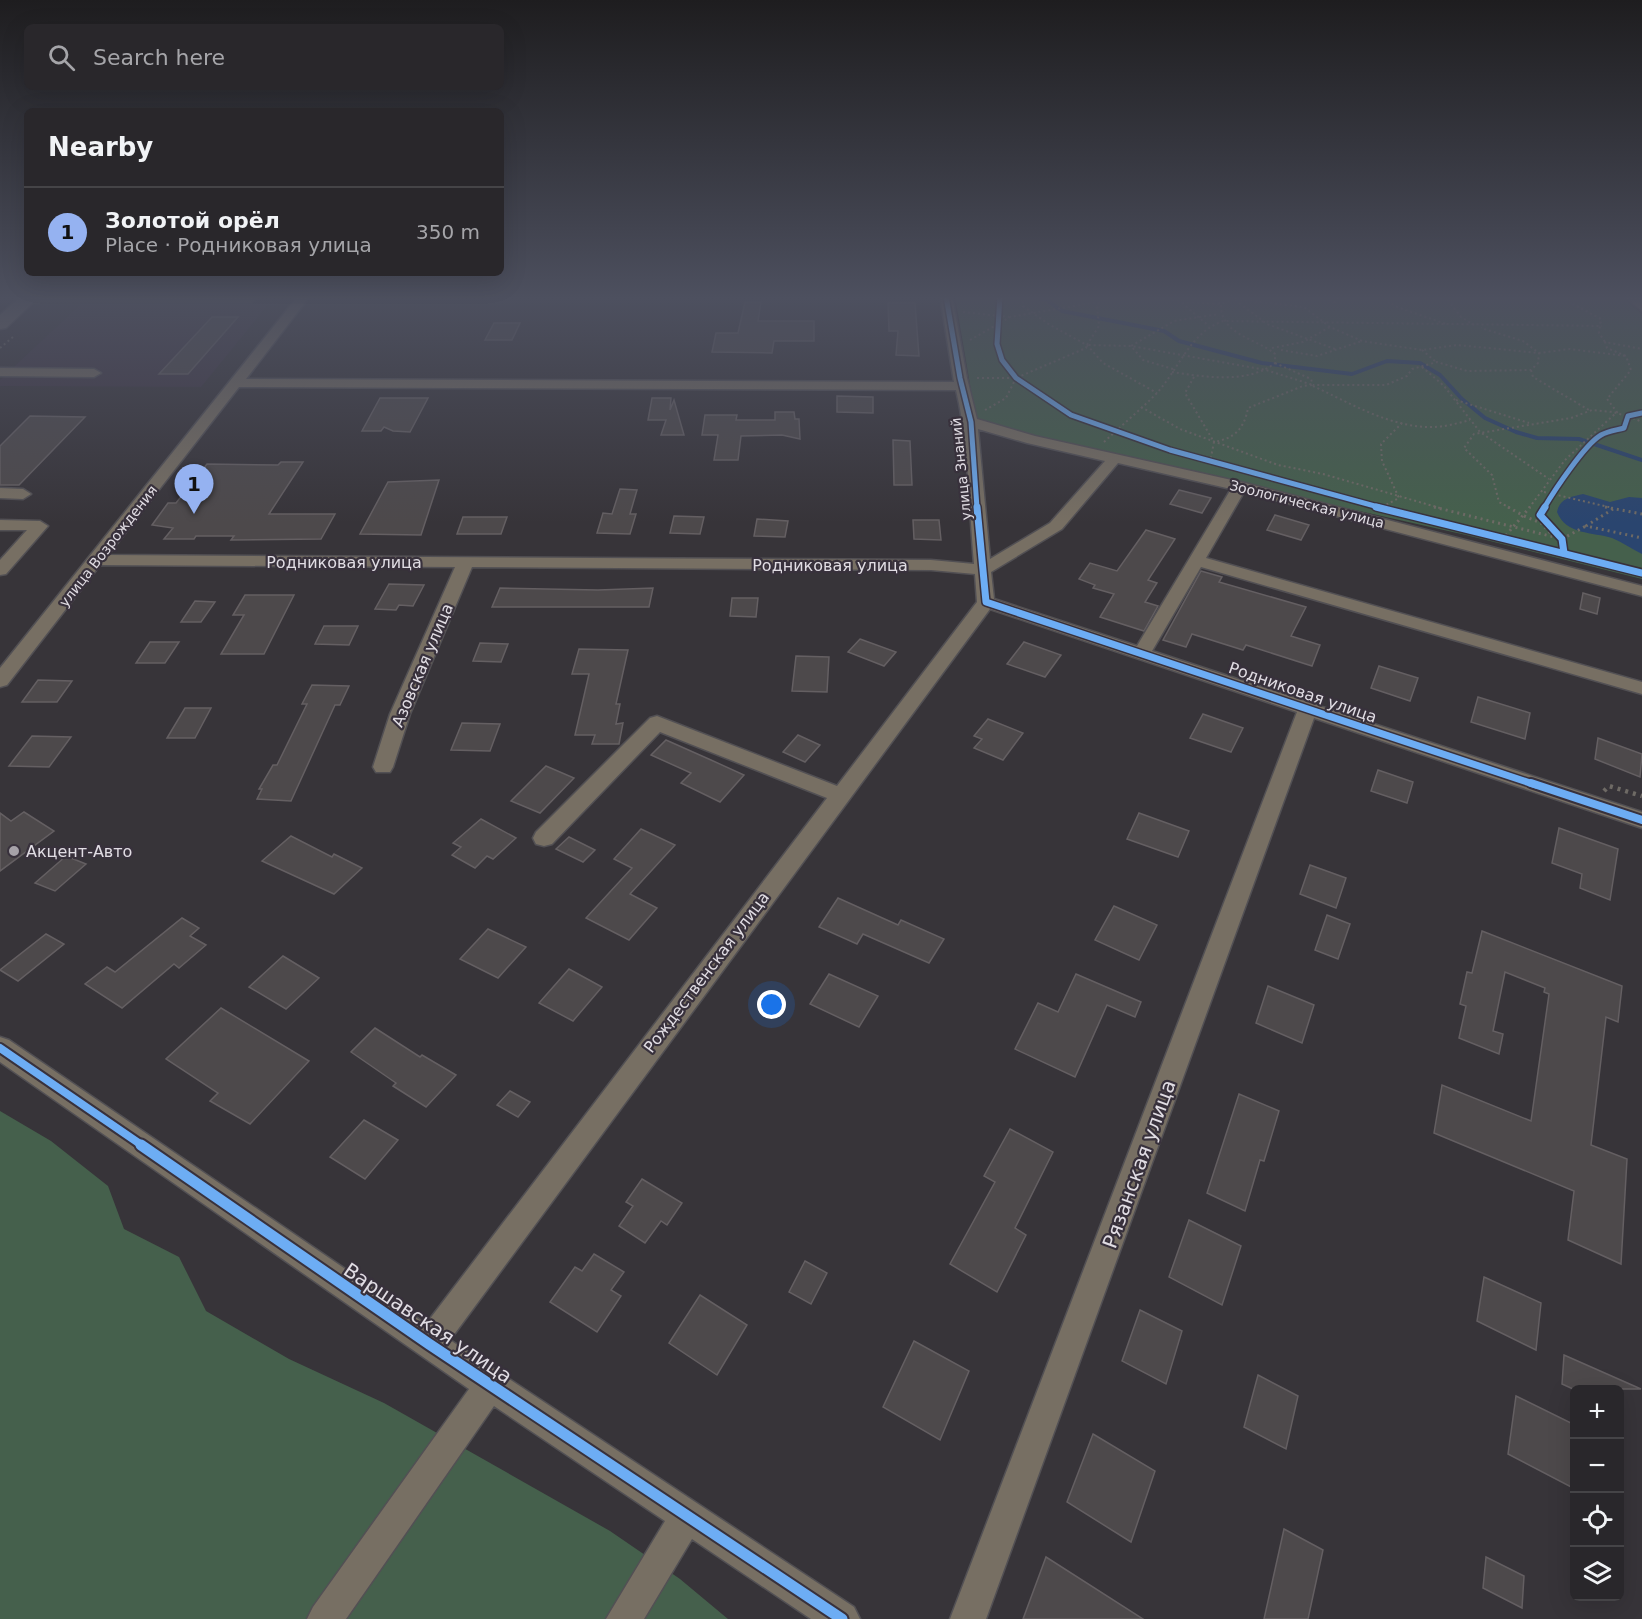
<!DOCTYPE html>
<html lang="en">
<head>
<meta charset="utf-8">
<style>
  body { margin:0; font-family:"DejaVu Sans",sans-serif; background:#353337; color:#f1f3f6 }
  .controls { position:absolute; right:18px; bottom:18px; display:grid; overflow:hidden; border-radius:9px; box-shadow:0 6px 24px #0002 }
  .controls button { width:54px; height:54px; display:grid; place-items:center; padding:0; border:0; border-bottom:2px solid #454447; background:#29272b; color:#f1f3f6; font:30px sans-serif }
  .you { position:absolute; left:772px; top:1005px; width:21px; height:21px; margin:-15px; border:4px solid #fff; border-radius:50%; background:#1a73e8; box-shadow:0 0 0 9px #1a73e833 }
  .badge { display:grid; place-items:center; width:39px; height:39px; border-radius:50%; background:#95b2f1; color:#111; font-size:20px; font-weight:700 }
  .pin { position:absolute; translate:-50% -50px; filter:drop-shadow(0 2px 3px #0008) }
  .pin::after { content:''; position:absolute; top:32px; width:21px; height:18px; background:inherit; clip-path:polygon(0 0,100% 0,50% 100%) }
  .list { margin:0; padding:0; list-style:none }
  h2 { display:flex; justify-content:space-between; align-items:center; height:78px; margin:0; padding:0 24px; font-size:26px }
  h2 small { font-size:20px; font-weight:400; color:#a5a5a9 }
  .list li { display:grid; grid-template-columns:39px 1fr auto; gap:18px; align-items:center; box-sizing:border-box; height:90px; padding:0 24px; border-top:2px solid #454447 }
  .list b { display:block; font-size:22px; white-space:nowrap }
  .list p { margin:0; font-size:20px; white-space:nowrap; color:#a5a5a9 }
  .list em { font-size:20px; font-style:normal; color:#a5a5a9 }
  .icon { flex:none; width:33px; height:33px; fill:none; stroke:currentColor; stroke-width:2; stroke-linecap:round; stroke-linejoin:round }
  .map { position:relative; flex:none; width:1642px; height:1619px; overflow:hidden }
  .search { position:absolute; background:#29272b; box-shadow:0 6px 24px #0002; left:24px; top:24px; width:480px; height:66px; display:flex; align-items:center; gap:15px; box-sizing:border-box; padding:0 21px; border-radius:9px; color:#a5a5a9; font-size:22px }
  .panel { position:absolute; background:#29272b; box-shadow:0 6px 24px #0002; left:24px; top:108px; width:480px; height:168px; border-radius:9px }
  .map>svg:first-child { display:block }
  .built { fill:#3e3543 }
  .green { fill:#45604c }
  .water { fill:#2a456f }
  .lines { fill:none; stroke-linecap:round; stroke-linejoin:round }
  .stream { stroke:#2a456f; stroke-width:4 }
  .building { fill:#4d494b; stroke:#645f62; stroke-width:1.5 }
  .minor-casing { stroke:#525054; stroke-width:3 }
  .highway-casing { stroke:#525054; stroke-width:3 }
  .path-far2 { stroke:#6e6a65; stroke-width:2; stroke-dasharray:2 3; stroke-linecap:butt }
  .path-far1 { stroke:#6e6a65; stroke-width:3; stroke-dasharray:2 4; stroke-linecap:butt }
  .path { stroke:#6e6a65; stroke-width:4.5; stroke-dasharray:3 5; stroke-linecap:butt }
  .minor { fill:#776f63; fill-rule:evenodd }
  .highway { fill:#75706c; fill-rule:evenodd }
  .path-bridge-far1 { stroke:#6e6a65; stroke-width:2; stroke-dasharray:2 3; stroke-linecap:butt }
  .path-bridge { stroke:#6e6a65; stroke-width:3; stroke-dasharray:2 4; stroke-linecap:butt }
  .cycleway-far3-casing { stroke:#38313c; stroke-width:8 }
  .cycleway-far2-casing { stroke:#38313c; stroke-width:10 }
  .cycleway-far1-casing { stroke:#38313c; stroke-width:12 }
  .cycleway-casing { stroke:#38313c; stroke-width:15 }
  .cycleway-far3 { stroke:#6dadf4; stroke-width:5 }
  .cycleway-far2 { stroke:#6dadf4; stroke-width:7 }
  .cycleway-far1 { stroke:#6dadf4; stroke-width:8 }
  .cycleway { stroke:#6dadf4; stroke-width:11 }
  .poi-dot { fill:#a6a2a8; stroke:#38313c; stroke-width:2 }
  .labels { text-anchor:middle; stroke-width:4.5; stroke-linejoin:round; paint-order:stroke }
  .far-street-label { font-size:14px; fill:#e1dde4; stroke:#38313c }
  .street-label { font-size:16px; fill:#e1dde4; stroke:#38313c }
  .poi-label { font-size:16px; fill:#e1dde4; stroke:#38313c; text-anchor:start }
  .near-street-label { font-size:20px; fill:#e1dde4; stroke:#38313c }
</style>
</head>
<body>
<div class="map">
<svg width="1642" height="1619" viewBox="0 0 1642 1619">
  <rect width="100%" height="100%" fill="#373439"/>
  <polygon class="built" points="64,296 284,296 277,305 268,305 201,387 0,386 0,380 82,303 57,302"/>
  <g class="green">
    <polygon points="955,296 1622,296 1642,314 1642,579 1466,535 1017,434 976,420"/>
    <polygon points="0,1111 51,1141 108,1186 124,1229 179,1257 206,1311 289,1359 384,1403 610,1531 680,1579 728,1619 0,1619"/>
  </g>
  <path class="water" d="M1583,494L1610,502L1629,497L1642,498V554C1632,549 1622,542 1612,538C1593,532 1566,535 1557,512C1560,498 1571,497 1583,494Z"/>
  <g class="lines">
    <polyline class="stream" points="1032,296 1047,300 1062,311 1164,331 1179,341 1262,363 1352,374 1387,361 1420,363 1440,375 1462,399 1485,418 1516,432 1537,438 1579,439 1642,460"/>
  </g>
  <g class="building">
    <polygon points="745,302 761,302 758,321 814,321 814,341 774,341 772,353 712,352 716,333 738,333"/>
    <polygon points="888,303 915,303 919,356 896,355 898,331 889,331"/>
    <polygon points="212,317 238,317 188,374 159,374"/>
    <polygon points="494,323 520,323 512,340 485,340"/>
    <polygon points="837,396 873,397 873,413 837,412"/>
    <polygon points="380,398 428,398 410,432 393,431 384,427 381,431 362,431"/>
    <polygon points="652,398 671,398 670,410 674,400 684,435 661,435 666,420 648,420"/>
    <polygon points="775,412 794,412 795,419 799,419 800,439 782,435 741,436 738,460 714,460 718,435 702,435 705,415 737,415 736,420 775,420"/>
    <polygon points="30,416 85,417 19,485 0,485 0,446"/>
    <polygon points="893,440 910,441 912,485 894,485"/>
    <polygon points="281,462 303,462 269,514 335,514 321,539 231,540 234,536 196,536 194,539 164,539 173,528 152,525 168,503 176,503 207,464 278,465"/>
    <polygon points="439,480 421,535 360,534 388,482"/>
    <polygon points="620,489 637,490 630,514 636,514 630,534 597,533 603,513 612,514"/>
    <polygon points="1179,490 1211,498 1202,513 1170,504"/>
    <polygon points="1275,515 1309,525 1301,540 1267,530"/>
    <polygon points="674,516 704,517 700,534 670,533"/>
    <polygon points="463,517 507,517 501,534 457,534"/>
    <polygon points="757,519 788,521 785,537 754,536"/>
    <polygon points="913,520 939,520 941,540 914,539"/>
    <polygon points="1146,530 1175,539 1148,580 1157,583 1145,602 1158,606 1144,631 1100,617 1114,594 1093,588 1095,585 1079,579 1090,563 1117,571"/>
    <polygon points="1201,571 1222,577 1219,582 1306,607 1291,636 1320,645 1312,666 1246,645 1243,650 1192,634 1186,647 1163,640"/>
    <polygon points="389,584 424,585 413,606 399,605 396,610 375,609"/>
    <polygon points="500,588 598,590 653,588 649,607 492,607"/>
    <polygon points="1583,593 1600,598 1597,614 1580,609"/>
    <polygon points="245,595 294,595 264,654 221,654 244,615 233,615"/>
    <polygon points="732,598 758,598 756,617 730,616"/>
    <polygon points="195,601 215,602 201,622 181,622"/>
    <polygon points="324,626 358,626 349,645 315,644"/>
    <polygon points="860,639 896,652 884,666 848,652"/>
    <polygon points="150,642 179,642 165,663 136,663"/>
    <polygon points="1024,642 1061,655 1045,677 1007,664"/>
    <polygon points="480,643 508,644 501,662 473,661"/>
    <polygon points="579,649 628,650 616,704 620,704 616,724 623,723 619,744 592,744 595,735 575,735 589,674 572,674"/>
    <polygon points="796,656 829,657 827,692 792,691"/>
    <polygon points="1379,666 1418,678 1410,701 1371,688"/>
    <polygon points="38,680 72,681 57,702 22,702"/>
    <polygon points="312,685 349,686 340,705 335,705 291,801 257,799 262,789 259,789 273,765 277,765 307,704 302,704"/>
    <polygon points="1478,697 1530,713 1525,739 1471,722"/>
    <polygon points="185,708 211,708 195,738 167,738"/>
    <polygon points="1203,714 1243,728 1231,752 1190,738"/>
    <polygon points="988,719 1023,733 1003,760 974,748 982,739 974,736"/>
    <polygon points="462,723 500,724 490,751 451,750"/>
    <polygon points="798,735 820,745 805,762 783,752"/>
    <polygon points="32,736 71,737 49,767 9,766"/>
    <polygon points="1598,738 1642,754 1640,777 1595,759"/>
    <polygon points="666,740 711,760 744,775 720,802 681,783 691,773 651,755"/>
    <polygon points="546,766 574,778 540,813 511,801"/>
    <polygon points="1378,770 1413,782 1407,803 1371,791"/>
    <polygon points="24,812 54,831 0,871 0,813 11,821"/>
    <polygon points="1139,813 1189,831 1178,857 1127,839"/>
    <polygon points="481,819 516,838 493,859 487,856 475,868 452,855 461,847 453,843"/>
    <polygon points="1559,828 1618,849 1610,900 1580,888 1582,874 1552,863"/>
    <polygon points="641,829 675,845 630,894 657,908 629,940 586,918 632,868 614,859"/>
    <polygon points="291,836 332,857 334,854 362,868 334,894 262,861"/>
    <polygon points="569,837 595,850 583,862 556,849"/>
    <polygon points="66,856 86,864 55,891 35,883"/>
    <polygon points="1310,865 1346,878 1336,908 1300,894"/>
    <polygon points="838,898 898,925 901,920 944,939 929,963 863,934 857,944 819,927"/>
    <polygon points="1114,906 1157,925 1139,960 1095,940"/>
    <polygon points="1327,915 1350,924 1338,959 1315,950"/>
    <polygon points="182,918 199,928 190,936 206,945 179,968 174,964 122,1008 85,984 107,967 115,972"/>
    <polygon points="488,929 526,947 498,978 460,959"/>
    <polygon points="1482,931 1622,986 1618,1022 1606,1017 1591,1145 1627,1159 1621,1264 1568,1240 1574,1191 1434,1133 1442,1085 1531,1121 1549,994 1544,992 1545,988 1505,972 1493,1031 1503,1034 1499,1054 1459,1038 1466,1006 1460,1004 1467,972 1472,973"/>
    <polygon points="46,934 64,944 18,981 0,970"/>
    <polygon points="283,956 319,978 286,1009 249,987"/>
    <polygon points="569,969 602,987 573,1021 539,1003"/>
    <polygon points="829,974 878,996 859,1027 810,1004"/>
    <polygon points="1076,974 1141,1002 1135,1017 1107,1005 1075,1077 1015,1049 1038,1003 1058,1012"/>
    <polygon points="1268,986 1314,1005 1302,1043 1256,1023"/>
    <polygon points="221,1008 309,1061 250,1124 210,1101 218,1093 166,1059"/>
    <polygon points="375,1028 420,1057 422,1055 456,1075 426,1107 393,1086 396,1083 351,1052"/>
    <polygon points="510,1091 530,1102 518,1117 497,1105"/>
    <polygon points="1239,1094 1279,1111 1264,1161 1260,1160 1245,1211 1207,1193"/>
    <polygon points="364,1120 398,1140 365,1179 330,1157"/>
    <polygon points="1010,1129 1053,1152 1015,1228 1026,1235 997,1292 950,1264 995,1182 984,1176"/>
    <polygon points="642,1179 682,1203 667,1225 661,1221 645,1243 619,1226 633,1206 626,1202"/>
    <polygon points="1189,1220 1241,1246 1222,1305 1169,1277"/>
    <polygon points="594,1254 624,1272 611,1290 621,1296 597,1332 550,1302 575,1267 582,1271"/>
    <polygon points="805,1261 827,1273 811,1304 789,1292"/>
    <polygon points="1484,1277 1541,1303 1536,1350 1477,1321"/>
    <polygon points="700,1295 747,1325 717,1375 669,1343"/>
    <polygon points="1140,1310 1182,1331 1166,1384 1122,1361"/>
    <polygon points="914,1341 969,1371 940,1440 883,1407"/>
    <polygon points="1564,1355 1641,1389 1573,1389 1562,1384"/>
    <polygon points="1258,1375 1298,1396 1286,1449 1244,1427"/>
    <polygon points="1516,1396 1575,1425 1575,1489 1508,1454"/>
    <polygon points="1093,1434 1155,1471 1131,1542 1067,1502"/>
    <polygon points="1284,1529 1323,1550 1308,1619 1264,1619"/>
    <polygon points="1046,1557 1143,1619 1023,1619"/>
    <polygon points="1486,1557 1524,1576 1522,1608 1483,1588"/>
  </g>
  <g class="lines">
    <defs>
      <g id="minor">
        <polygon points="25,296 259,296 251,303 30,302 26,301"/>
        <path d="M298,296H310L246,379L954,382L940,296H952L967,378L977,419L1035,436L1245,483L1642,586V596L1244,492L1206,558L1642,682V694L1201,567L1152,651L1642,812V828L1314,718L986,1619H950L1297,712L990,609L450,1340L854,1607L860,1619H811L692,1539L644,1619H606L665,1521L494,1406L346,1619H307L313,1607L469,1389L0,1062V1037L9,1040L426,1324L827,798L660,732L552,844L544,846L536,844L533,838L536,832L650,718L657,716L837,786L977,602L975,574L931,570L472,567L410,714L393,767L390,772H376L373,767L390,714L455,567L100,565L7,685L0,687V668ZM239,387L956,390C969,443 969,509 974,564L931,560L108,555ZM978,429L1027,443L1105,461L1050,523L990,559ZM1118,463L1231,489L1137,646L994,599L991,572L1062,529Z"/>
        <polygon points="1623,296 1637,296 1642,301 1642,311"/>
        <polygon points="0,368 94,369 101,373 94,377 0,376"/>
        <polygon points="0,488 23,489 31,494 23,499 0,498"/>
        <polygon points="0,520 40,521 48,526 6,574 0,575 0,560 27,530 0,530"/>
      </g>
      <polygon id="highway" points="21,296 40,296 6,328 0,329 0,315"/>
    </defs>
    <use href="#minor" class="minor-casing"/>
    <use href="#highway" class="highway-casing"/>
    <g class="path-far2">
      <polyline points="1022,296 1023,306 1050,325 1087,345 1103,363 1157,393"/>
      <polyline points="1158,296 1181,302 1221,304 1208,296"/>
      <polyline points="1304,296 1335,302 1341,296"/>
      <polyline points="1379,296 1397,307 1446,324"/>
      <polyline points="1445,296 1461,317 1474,325"/>
      <polyline points="1566,296 1573,304 1601,319 1599,333 1605,342"/>
      <polyline points="1182,303 1209,326"/>
      <polyline points="963,312 1009,317"/>
      <polyline points="970,340 1010,317 1097,302"/>
      <polyline points="1087,345 1099,326 1097,305 1104,296"/>
      <polyline points="0,348 13,337"/>
      <polyline points="1272,348 1303,342 1330,327"/>
      <polyline points="1335,349 1267,324 1234,299 1304,307 1330,327 1362,341 1422,350 1457,345 1539,353 1570,349 1626,356"/>
      <polyline points="1281,350 1317,356 1362,341"/>
      <polyline points="1422,350 1436,362"/>
      <polyline points="1275,363 1311,379 1313,385 1386,385 1407,376 1412,369 1437,362 1467,371 1531,370 1538,363 1539,353 1523,341 1481,328"/>
      <polyline points="1422,367 1444,386 1480,432 1549,479"/>
      <polyline points="1173,369 1143,360 1131,346 1174,321 1219,314"/>
      <polyline points="1531,370 1533,377 1589,410"/>
      <path d="M1172,372C1203,377 1249,384 1275,363V354C1256,338 1220,335 1221,304L1234,299L1233,296"/>
      <polyline points="1194,377 1185,393 1214,442 1210,462"/>
      <path d="M977,378H1016L1086,348L1087,345L1131,346L1266,370L1313,385L1303,386L1248,408C1244,429 1235,438 1214,442"/>
      <path d="M1313,386C1350,403 1391,428 1433,427C1445,427 1458,423 1470,420"/>
      <polyline points="1456,400 1529,423"/>
      <polyline points="1141,407 1180,429 1278,465 1323,474 1440,508"/>
      <polyline points="985,410 1006,398 1016,378"/>
      <polyline points="1633,418 1642,422"/>
      <path d="M1104,442C1121,426 1139,411 1155,395C1179,370 1189,333 1223,321L1602,326"/>
      <polyline points="1544,492 1613,508"/>
      <polyline points="1382,507 1399,498 1382,461 1381,444 1402,423"/>
      <polyline points="1529,508 1565,460 1617,412 1607,399 1631,370 1626,356 1607,348 1605,342 1642,349"/>
    </g>
    <g class="path-far1">
      <polyline points="1434,507 1562,539 1586,526"/>
      <polyline points="1605,507 1642,514"/>
      <polyline points="1613,509 1586,526 1642,538"/>
      <polyline points="1524,516 1541,523 1553,536"/>
      <polyline points="1502,540 1530,507"/>
    </g>
    <polyline class="path" points="1604,791 1609,786 1642,796"/>
    <use href="#minor" class="minor"/>
    <use href="#highway" class="highway"/>
    <polyline class="path-bridge-far1" points="1510,508 1499,502 1492,475 1464,448 1474,434 1571,418 1592,410 1613,412 1633,418"/>
    <polyline class="path-bridge" points="1508,507 1524,516"/>
    <defs>
      <g id="cycleway-far3">
        <polyline points="946,296 960,378 971,422 977,508"/>
        <polyline points="1000,296 997,344 1002,360 1016,378 1071,415 1170,450 1382,508"/>
        <path d="M1544,508C1554,491 1585,444 1601,435C1608,431 1617,430 1624,428L1628,416L1642,413"/>
      </g>
      <g id="cycleway-far2">
        <polyline points="977,507 986,602 1536,785"/>
        <polyline points="1376,507 1642,573"/>
        <polyline points="1545,507 1540,515 1562,539 1564,553"/>
      </g>
      <g id="cycleway-far1">
        <polyline points="1531,783 1642,820"/>
        <polyline points="0,1048 143,1146"/>
      </g>
      <polyline id="cycleway" points="141,1145 429,1344 842,1619"/>
    </defs>
    <use href="#cycleway-far3" class="cycleway-far3-casing"/>
    <use href="#cycleway-far2" class="cycleway-far2-casing"/>
    <use href="#cycleway-far1" class="cycleway-far1-casing"/>
    <use href="#cycleway" class="cycleway-casing"/>
    <use href="#cycleway-far3" class="cycleway-far3"/>
    <use href="#cycleway-far2" class="cycleway-far2"/>
    <use href="#cycleway-far1" class="cycleway-far1"/>
    <use href="#cycleway" class="cycleway"/>
  </g>
  <linearGradient id="sky" x2="0" y2="1"><stop stop-color="#1e1d1f"/><stop offset="0.57" stop-color="#4d505f"/><stop offset="1" stop-color="#4d505f" stop-opacity="0"/></linearGradient>
  <rect width="1642" height="523" fill="url(#sky)"/>
  <circle class="poi-dot" cx="14" cy="851" r="6"/>
  <g class="labels">
    <g class="far-street-label">
      <text transform="translate(961 469) rotate(-96)" y="5">улица Знаний</text>
      <text transform="translate(1307 504) rotate(14)" y="5">Зоологическая улица</text>
      <text transform="translate(108 546) rotate(-52)" y="5">улица Возрождения</text>
    </g>
    <g class="street-label">
      <text x="344" y="568">Родниковая улица</text>
      <text x="830" y="571">Родниковая улица</text>
      <text transform="translate(422 665) rotate(-67)" y="6">Азовская улица</text>
      <text transform="translate(1303 692) rotate(19)" y="6">Родниковая улица</text>
      <text transform="translate(706 972) rotate(-53)" y="6">Рождественская улица</text>
    </g>
    <g class="poi-label">
      <text x="26" y="857">Акцент-Авто</text>
    </g>
    <g class="near-street-label">
      <text transform="translate(1139 1164) rotate(-70)" y="7">Рязанская улица</text>
      <text transform="translate(428 1323) rotate(34)" y="7">Варшавская улица</text>
    </g>
  </g>
</svg>
<div class="controls">
<button>+</button>
<button>−</button>
<button><svg class="icon" aria-label="locate" viewBox="0 0 24 24"><circle cx="12" cy="12" r="6"/><path d="M12 2v4M12 18v4M2 12h4M18 12h4"/></svg></button>
<button><svg class="icon" aria-label="layers" viewBox="0 0 24 24"><path d="M12 4l9 5-9 5-9-5zM3 14l9 5 9-5"/></svg></button>
</div>
<div class="you"></div>
<div class="pin badge" style="left:194px;top:514px">1</div>
<div class="search"><svg class="icon" aria-label="search" viewBox="0 0 24 24"><circle cx="10" cy="10" r="6"/><path d="M15 15l6 6"/></svg>Search here</div>
<section class="panel">
<h2>Nearby<small></small></h2>
<ul class="list">
<li><span class="badge">1</span><div><b>Золотой орёл</b><p>Place · Родниковая улица</p></div><em>350 m</em></li>
</ul>
</section>
</div>
</body>
</html>
